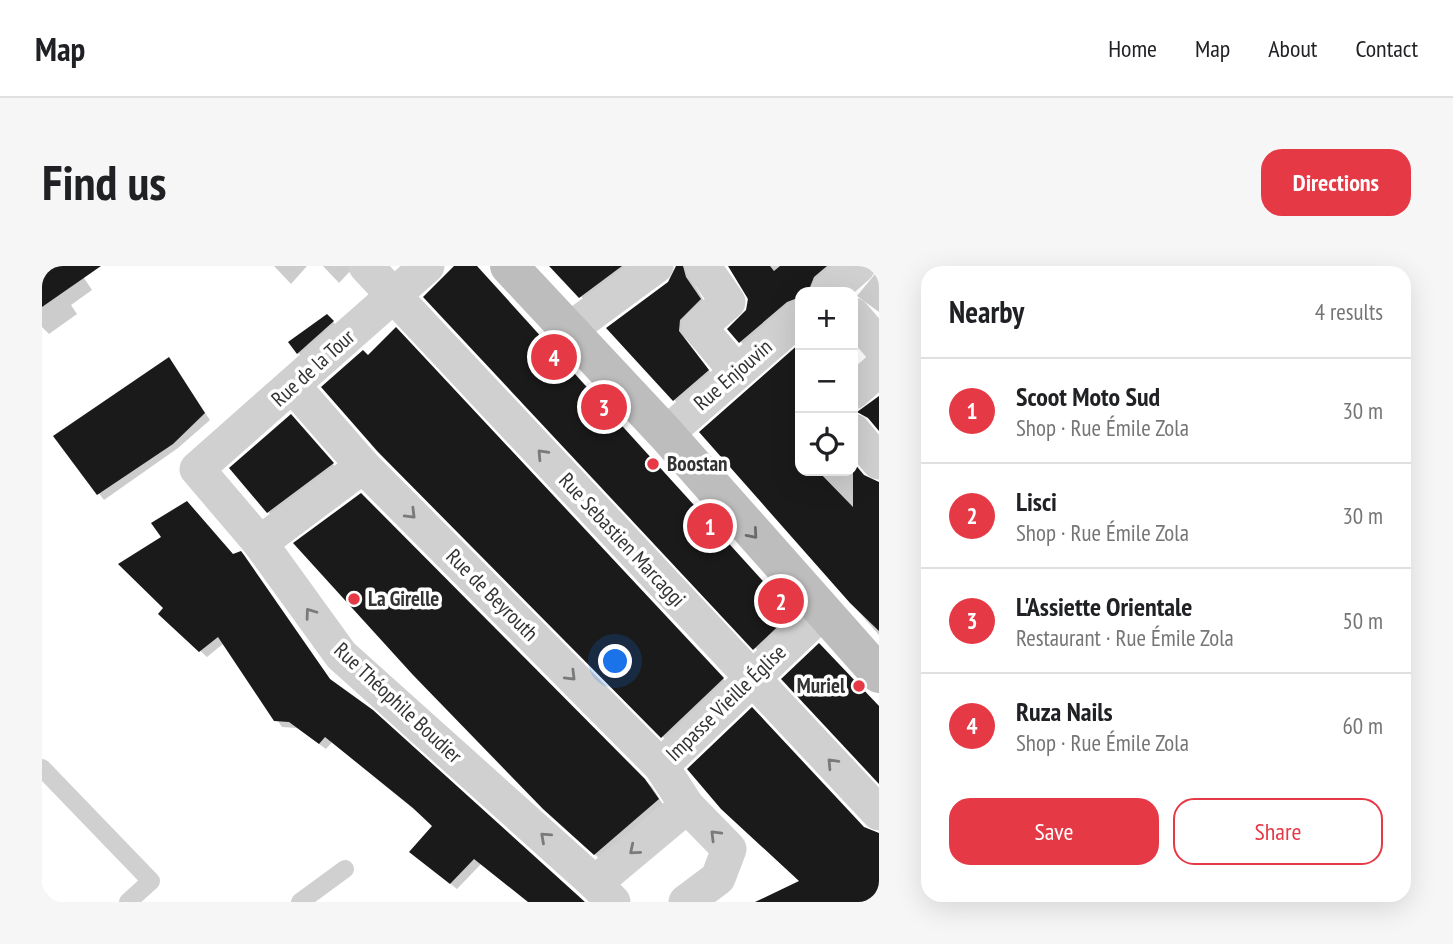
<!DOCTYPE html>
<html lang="en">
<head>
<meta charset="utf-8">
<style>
  body { margin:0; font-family:"PT Sans Narrow",sans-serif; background:#f6f6f6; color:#202124 }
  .controls { position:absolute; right:21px; top:21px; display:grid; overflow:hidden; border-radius:14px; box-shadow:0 7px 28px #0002 }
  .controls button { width:63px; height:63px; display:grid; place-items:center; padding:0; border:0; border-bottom:2px solid #e0e0e0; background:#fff; color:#202124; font:35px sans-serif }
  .you { position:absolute; left:574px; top:396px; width:24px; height:24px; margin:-18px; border:5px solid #fff; border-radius:50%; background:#1a73e8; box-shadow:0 0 0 10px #1a73e833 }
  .badge { display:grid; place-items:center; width:46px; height:46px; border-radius:50%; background:#e63946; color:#fff; font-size:23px; font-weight:700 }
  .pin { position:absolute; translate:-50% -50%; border:4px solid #fff; box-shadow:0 2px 7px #0006 }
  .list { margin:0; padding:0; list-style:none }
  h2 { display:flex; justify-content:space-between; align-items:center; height:91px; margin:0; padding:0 28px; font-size:30px }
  h2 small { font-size:23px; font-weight:400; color:#757577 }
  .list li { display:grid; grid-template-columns:46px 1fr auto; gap:21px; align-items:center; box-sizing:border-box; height:105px; padding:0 28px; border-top:2px solid #e0e0e0 }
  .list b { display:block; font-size:26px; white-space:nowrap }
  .list p { margin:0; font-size:23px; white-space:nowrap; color:#757577 }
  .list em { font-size:23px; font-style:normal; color:#757577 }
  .actions { display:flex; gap:14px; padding:21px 28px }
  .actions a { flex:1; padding:16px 0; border:2px solid #e63946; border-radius:21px; text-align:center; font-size:24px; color:#e63946 }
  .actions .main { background:#e63946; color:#fff }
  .icon { flex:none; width:38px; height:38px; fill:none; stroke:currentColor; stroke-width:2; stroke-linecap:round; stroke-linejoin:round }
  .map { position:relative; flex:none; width:837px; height:636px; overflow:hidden; border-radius:21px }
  header { display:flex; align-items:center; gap:42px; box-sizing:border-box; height:98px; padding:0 35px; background:#fff; border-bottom:2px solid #e0e0e0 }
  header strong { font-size:33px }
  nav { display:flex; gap:38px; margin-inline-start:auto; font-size:24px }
  .intro { display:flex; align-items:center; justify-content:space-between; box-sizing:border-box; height:168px; padding:0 42px }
  h1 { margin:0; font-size:49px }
  .button { padding:18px 32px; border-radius:21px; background:#e63946; color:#fff; font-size:24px; font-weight:700 }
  main { display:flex; gap:42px; padding:0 42px }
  aside { flex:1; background:#fff; border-radius:21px; box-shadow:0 7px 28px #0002 }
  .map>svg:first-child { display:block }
  .shadow { fill:#0003 }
  .building { fill:#1a1a1a }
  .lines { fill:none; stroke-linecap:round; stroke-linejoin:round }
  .lane { stroke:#d0d0d0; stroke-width:18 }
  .street { stroke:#d0d0d0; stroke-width:35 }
  .secondary { stroke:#bdbdbd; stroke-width:38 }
  .oneway { stroke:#7a7a7a }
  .oneway2 { stroke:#6a6a6a }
  .poi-dot { fill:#e63946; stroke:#fff; stroke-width:2.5 }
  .labels { text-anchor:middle; stroke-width:7; stroke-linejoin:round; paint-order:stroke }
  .street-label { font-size:21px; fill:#333; stroke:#fff }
  .poi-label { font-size:21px; font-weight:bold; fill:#333; stroke:#fff; text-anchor:start }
</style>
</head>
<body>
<header>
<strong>Map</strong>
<nav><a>Home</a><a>Map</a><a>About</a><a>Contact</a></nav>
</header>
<div class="intro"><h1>Find us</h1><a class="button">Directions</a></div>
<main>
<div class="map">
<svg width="837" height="636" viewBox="0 0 837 636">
  <rect width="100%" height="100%" fill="#fff"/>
  <g class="shadow">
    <polygon points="0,0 34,0 50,24 29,39 35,48 7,68 0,61"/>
    <polygon points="232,0 265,0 249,18"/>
    <polygon points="281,0 313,0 297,17"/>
    <polygon points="415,0 434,0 756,355 720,389 383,31"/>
    <polygon points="511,0 596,0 545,37"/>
    <polygon points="635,0 649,0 647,9 665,40 650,53 643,72 672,111 639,141 566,62 628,17"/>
    <polygon points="688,0 799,0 774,26 758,26 758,39 705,83 688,63 706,45 705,24"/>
    <polygon points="837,3 837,46 815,30"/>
    <polygon points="285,50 294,59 260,90 256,87"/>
    <polygon points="354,64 688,420 628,478 337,185 326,91"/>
    <polygon points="758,80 758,205 811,205 811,195 824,213 837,217 837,369 660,166"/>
    <polygon points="126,93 168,154 136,182 62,234 13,170"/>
    <polygon points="256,158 297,205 233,253 226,246"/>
    <polygon points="319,229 610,521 622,540 560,595 510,550"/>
    <polygon points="198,287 291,417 541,636 487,636 439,598 415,623 376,592 392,560 290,476 284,483 255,462 240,461 182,377 165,391 118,348"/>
    <polygon points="0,623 12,636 0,636"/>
  </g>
  <g class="building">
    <polygon points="0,0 59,0 0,41"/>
    <polygon points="412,0 435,0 750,347 711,384 381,31"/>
    <polygon points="507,0 580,0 537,32"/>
    <polygon points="634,0 641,0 644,11 659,33 638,54 637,65 667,104 631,135 564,62 626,16"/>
    <polygon points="686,0 728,0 732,5 738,0 785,0 772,11 766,26 758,26 758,31 745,36 697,77 685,63 704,44 706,33"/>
    <polygon points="285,48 292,55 255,88 246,76"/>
    <polygon points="354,61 682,412 619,472 336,186 279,121 321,84 326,89"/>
    <polygon points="758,77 758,205 776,205 811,241 811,196 822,209 837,216 837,365 808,337 657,166"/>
    <polygon points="127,91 163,147 131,178 55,229 11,170"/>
    <polygon points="837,130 837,165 826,152 815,146"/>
    <polygon points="249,148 292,197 225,247 187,202"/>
    <polygon points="319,227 603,513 617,533 552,589 501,543 371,409 251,277"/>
    <polygon points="145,235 191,288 199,285 202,289 288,413 331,444 543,636 486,636 432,593 408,618 367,586 390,560 371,542 283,471 277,478 247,456 232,455 176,371 157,386 116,348 121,342 76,298 119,271 109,257"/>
    <polygon points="777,377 837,440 837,518 739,413"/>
    <polygon points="710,441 822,561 837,567 837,636 713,636 757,615 679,543 645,503"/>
  </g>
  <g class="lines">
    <g class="lane">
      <polyline points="0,502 109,615 86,636"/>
      <polyline points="258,636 303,603"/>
    </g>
    <g class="street">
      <polyline points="324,0 837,547"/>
      <polyline points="385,0 155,203 218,277 299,389 553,617"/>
      <polyline points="661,0 686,36 657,61 695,106"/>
      <polyline points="786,26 816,0"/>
      <polyline points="811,49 837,79"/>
      <polyline points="527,64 614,0"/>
      <polyline points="251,120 321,200 619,500 645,540 687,583 676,612 644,636"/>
      <polyline points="811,126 837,103"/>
      <polyline points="811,165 837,196"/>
      <polyline points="624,168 758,51"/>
      <polyline points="218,277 321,200"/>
      <polyline points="619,500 780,346"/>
      <polyline points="571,636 553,617 645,540"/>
    </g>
    <polyline class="secondary" points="467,0 624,168 837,408"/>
  </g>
  <defs><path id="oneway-chevron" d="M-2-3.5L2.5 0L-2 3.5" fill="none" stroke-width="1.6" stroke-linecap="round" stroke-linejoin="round" transform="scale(1.75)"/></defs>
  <g class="oneway">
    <use href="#oneway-chevron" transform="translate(500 188) rotate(-133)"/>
    <use href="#oneway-chevron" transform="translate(369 248) rotate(45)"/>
    <use href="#oneway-chevron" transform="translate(268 347) rotate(-126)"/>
    <use href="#oneway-chevron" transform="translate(529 410) rotate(45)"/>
    <use href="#oneway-chevron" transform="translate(790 497) rotate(-133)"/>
    <use href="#oneway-chevron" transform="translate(673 569) rotate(-135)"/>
    <use href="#oneway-chevron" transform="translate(503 571) rotate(-138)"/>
    <use href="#oneway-chevron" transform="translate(592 584) rotate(140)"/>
  </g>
  <use class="oneway2" href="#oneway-chevron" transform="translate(711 268) rotate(49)"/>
  <g class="poi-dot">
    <circle cx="611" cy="198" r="7"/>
    <circle cx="312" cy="333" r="7"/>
    <circle cx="817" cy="420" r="7"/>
  </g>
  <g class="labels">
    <g class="street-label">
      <text transform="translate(271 102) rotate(-42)" y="7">Rue de la Tour</text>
      <text transform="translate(691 109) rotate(-41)" y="7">Rue Enjouvin</text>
      <text transform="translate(580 274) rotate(47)" y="7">Rue Sebastien Marcaggi</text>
      <text transform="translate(450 329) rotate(45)" y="7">Rue de Beyrouth</text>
      <text transform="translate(356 437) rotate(43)" y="7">Rue Théophile Boudier</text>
      <text transform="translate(684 437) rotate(-44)" y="7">Impasse Vieille Église</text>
    </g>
    <g class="poi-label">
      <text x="625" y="205">Boostan</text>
      <text x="326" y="340">La Girelle</text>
      <text x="803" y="427" text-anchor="end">Muriel</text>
    </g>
  </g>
</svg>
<div class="controls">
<button>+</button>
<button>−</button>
<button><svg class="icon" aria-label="locate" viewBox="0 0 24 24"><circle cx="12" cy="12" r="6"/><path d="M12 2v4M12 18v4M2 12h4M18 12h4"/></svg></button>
</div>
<div class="you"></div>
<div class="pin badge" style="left:668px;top:260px">1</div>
<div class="pin badge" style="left:739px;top:335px">2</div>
<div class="pin badge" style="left:562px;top:141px">3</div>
<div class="pin badge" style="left:512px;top:91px">4</div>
</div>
<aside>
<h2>Nearby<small>4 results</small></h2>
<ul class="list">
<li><span class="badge">1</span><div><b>Scoot Moto Sud</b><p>Shop · Rue Émile Zola</p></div><em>30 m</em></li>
<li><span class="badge">2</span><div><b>Lisci</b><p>Shop · Rue Émile Zola</p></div><em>30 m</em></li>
<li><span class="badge">3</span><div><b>L'Assiette Orientale</b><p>Restaurant · Rue Émile Zola</p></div><em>50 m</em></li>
<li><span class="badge">4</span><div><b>Ruza Nails</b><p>Shop · Rue Émile Zola</p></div><em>60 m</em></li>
</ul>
<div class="actions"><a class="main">Save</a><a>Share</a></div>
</aside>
</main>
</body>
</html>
